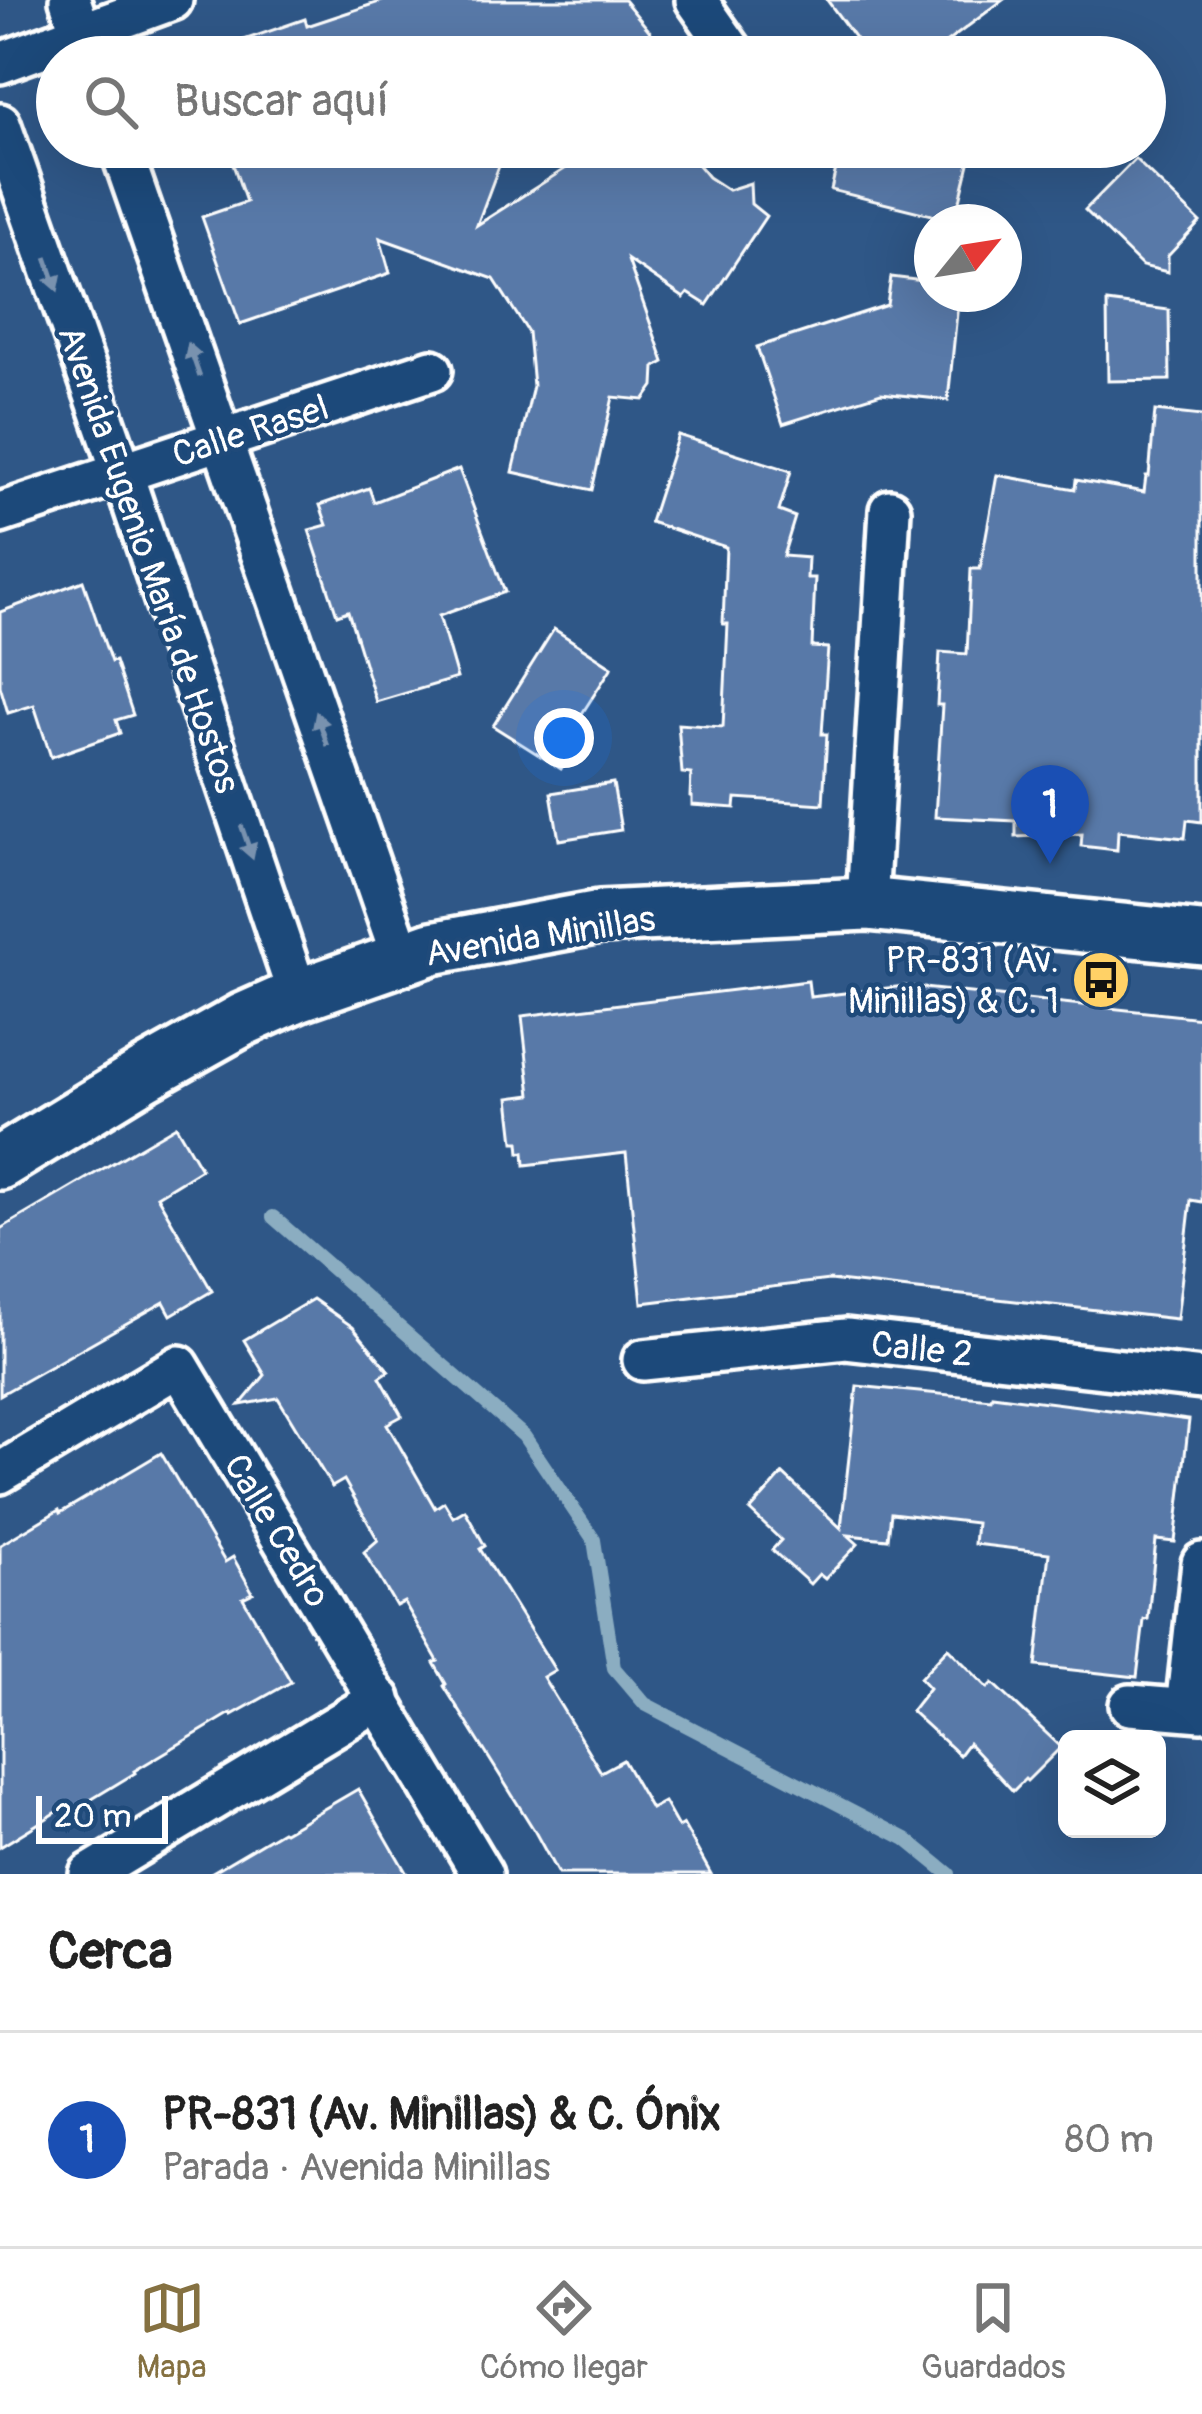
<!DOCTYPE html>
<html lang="es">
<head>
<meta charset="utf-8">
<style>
  body { margin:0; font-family:Pangolin,sans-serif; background:#f6f6f6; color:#222 }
  .controls { position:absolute; right:36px; bottom:36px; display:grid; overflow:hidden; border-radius:18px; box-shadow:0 12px 48px #0002 }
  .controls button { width:108px; height:108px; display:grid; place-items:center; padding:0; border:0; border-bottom:3px solid #e0e0e0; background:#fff; color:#222; font:60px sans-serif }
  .compass { position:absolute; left:914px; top:204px; width:108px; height:108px; border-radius:50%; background:#fff; box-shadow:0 12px 48px #0002; rotate:60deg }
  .scale { position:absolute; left:36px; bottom:30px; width:132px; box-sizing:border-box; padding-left:12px; border:6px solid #fff; border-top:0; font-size:33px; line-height:42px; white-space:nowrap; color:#fff; -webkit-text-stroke:9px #1f4a7a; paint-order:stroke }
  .you { position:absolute; left:564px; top:738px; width:42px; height:42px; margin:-30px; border:9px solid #fff; border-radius:50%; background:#1a73e8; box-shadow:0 0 0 18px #1a73e833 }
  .badge { display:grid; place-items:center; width:78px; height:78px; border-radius:50%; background:#857141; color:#fff; font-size:39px; font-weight:700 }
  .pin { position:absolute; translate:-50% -99px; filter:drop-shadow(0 3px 6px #0008) }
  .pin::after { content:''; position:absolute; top:63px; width:42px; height:36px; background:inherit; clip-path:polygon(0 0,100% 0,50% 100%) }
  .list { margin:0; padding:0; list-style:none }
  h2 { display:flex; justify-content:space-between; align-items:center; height:156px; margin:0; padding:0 48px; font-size:51px }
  h2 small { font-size:39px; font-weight:400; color:#767676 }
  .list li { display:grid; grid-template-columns:78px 1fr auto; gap:36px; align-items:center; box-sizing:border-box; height:216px; padding:0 48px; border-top:3px solid #e0e0e0 }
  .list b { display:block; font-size:45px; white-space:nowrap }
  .list p { margin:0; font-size:39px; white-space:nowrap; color:#767676 }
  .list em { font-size:39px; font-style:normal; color:#767676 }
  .icon { flex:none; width:66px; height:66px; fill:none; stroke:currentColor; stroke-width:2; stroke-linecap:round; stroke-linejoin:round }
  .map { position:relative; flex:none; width:1202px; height:1874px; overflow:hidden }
  .search { position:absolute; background:#fff; box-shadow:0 12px 48px #0002; left:36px; right:36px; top:36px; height:132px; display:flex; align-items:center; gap:30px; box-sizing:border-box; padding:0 42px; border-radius:66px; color:#767676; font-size:45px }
  .sheet { height:372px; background:#fff }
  nav { display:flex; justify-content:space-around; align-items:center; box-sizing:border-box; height:168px; border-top:3px solid #e0e0e0; background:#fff; font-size:33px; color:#767676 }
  nav a { display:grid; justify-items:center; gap:6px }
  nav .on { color:#857141 }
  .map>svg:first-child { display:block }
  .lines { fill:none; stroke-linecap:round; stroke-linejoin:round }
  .stream { stroke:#8badc1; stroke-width:14 }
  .building { fill:#5879a8; stroke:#fff; stroke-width:3 }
  .minor-casing { stroke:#fff; stroke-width:48 }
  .tertiary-casing { stroke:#fff; stroke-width:60 }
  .minor { stroke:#1f4a7a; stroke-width:39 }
  .tertiary { stroke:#1f4a7a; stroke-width:51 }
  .oneway { fill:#7992af }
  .labels { text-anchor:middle; stroke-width:9; stroke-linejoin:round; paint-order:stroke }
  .street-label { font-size:36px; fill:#fff; stroke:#1f4a7a }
  .poi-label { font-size:36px; fill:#fff; stroke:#1f4a7a; text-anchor:end }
</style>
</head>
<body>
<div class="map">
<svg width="1202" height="1874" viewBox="0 0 1202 1874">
  <rect width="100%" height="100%" fill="#2f5787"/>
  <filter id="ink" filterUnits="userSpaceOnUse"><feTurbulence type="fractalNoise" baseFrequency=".00833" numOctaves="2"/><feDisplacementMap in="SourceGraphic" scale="24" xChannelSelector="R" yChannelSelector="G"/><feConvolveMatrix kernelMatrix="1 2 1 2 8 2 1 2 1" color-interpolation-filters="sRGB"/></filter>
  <g filter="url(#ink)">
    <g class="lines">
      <polyline class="stream" points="273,1217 524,1436 594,1540 614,1668 645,1704 906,1839 949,1874"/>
    </g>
    <g class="building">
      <polygon points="385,0 624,0 671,57 548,57 543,42 538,57 213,57 212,51 305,19 307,26"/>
      <polygon points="827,0 1003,0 927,57 869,57"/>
      <polygon points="227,147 506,147 477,225 582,158 578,147 683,147 708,177 728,190 750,183 751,204 766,216 707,305 688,293 684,298 628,260 664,362 655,367 654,386 644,400 613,397 592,490 513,472 533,386 528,332 494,279 380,238 390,273 240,324 202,217 246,202"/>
      <polygon points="841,147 973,147 955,221 831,190"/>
      <polygon points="1135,159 1200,222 1168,256 1168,272 1142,266 1085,210"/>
      <polygon points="891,277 932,282 932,294 959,294 948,400 881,393 783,424 757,347 887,305"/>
      <polygon points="1107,302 1169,310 1170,380 1108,381"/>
      <polygon points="1155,411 1202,416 1202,822 1187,820 1185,838 1118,831 1117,850 1081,846 1082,834 1016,837 1016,821 935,817 942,705 937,705 940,652 967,654 971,569 980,569 997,475 1075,489 1076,480 1144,492 1146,476 1149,476"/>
      <polygon points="678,435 791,471 779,511 795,517 783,556 808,558 807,578 815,578 812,647 828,648 822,734 827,734 823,804 736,798 735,808 692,805 692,797 690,796 691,774 682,773 678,724 723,727 728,624 723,624 726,547 650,522"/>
      <polygon points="459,469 505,592 439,616 457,678 376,702 348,611 337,615 309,530 327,525 320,505 369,488 374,502"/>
      <polygon points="83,581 111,662 115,661 133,715 116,720 120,733 51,757 34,705 8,713 0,686 0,612"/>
      <polygon points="554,629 612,667 574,726 584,732 561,769 493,726"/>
      <polygon points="613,783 621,830 559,840 551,793"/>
      <polygon points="808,981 810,997 905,986 1202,1018 1202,1202 1191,1200 1177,1319 829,1280 642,1303 626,1153 525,1165 524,1152 520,1153 519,1142 514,1142 509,1098 531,1095 522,1016"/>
      <polygon points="176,1126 201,1169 157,1196 212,1291 171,1315 164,1302 0,1395 0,1229"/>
      <polygon points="313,1299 353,1327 389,1371 380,1377 402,1416 387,1424 435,1508 444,1502 453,1517 465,1510 485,1546 480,1549 555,1670 543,1677 601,1772 623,1760 651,1809 664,1802 678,1827 683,1824 711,1874 558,1874 534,1830 444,1686 446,1684 434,1663 438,1661 404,1602 396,1606 364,1552 378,1540 344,1480 332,1487 278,1398 240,1405 265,1375 244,1340"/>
      <polygon points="857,1386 991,1399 992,1395 1189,1420 1175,1542 1156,1540 1148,1619 1144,1620 1137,1677 1036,1666 1049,1553 974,1544 976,1523 891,1513 888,1539 848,1535 858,1544 825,1579 819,1574 810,1584 772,1550 781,1540 750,1511 783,1474 841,1528"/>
      <polygon points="161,1453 225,1562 233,1557 253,1593 243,1598 291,1682 232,1715 231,1713 134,1771 135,1773 74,1810 70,1804 0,1847 0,1545 59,1510 60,1513"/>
      <polygon points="948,1648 988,1688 993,1683 1061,1747 1027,1781 1025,1779 1013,1791 968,1743 959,1755 911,1711 929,1688 920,1678"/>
      <polygon points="358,1789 407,1874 209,1874 282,1831 284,1832"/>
    </g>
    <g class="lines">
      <defs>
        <g id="minor">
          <polyline points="70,0 89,57"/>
          <polyline points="696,0 736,57"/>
          <polyline points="0,63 172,0"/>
          <polyline points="0,124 122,472 298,995"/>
          <polyline points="120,147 402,958"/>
          <polyline points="0,513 432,370"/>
          <polyline points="867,904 890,510"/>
          <polyline points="643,1360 846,1339 1202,1379"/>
          <polyline points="0,1473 179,1366 482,1874"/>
          <polyline points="1130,1705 1202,1711"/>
          <polyline points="1186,1709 1202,1563"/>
          <polyline points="90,1874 380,1699"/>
        </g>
        <polyline id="tertiary" points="0,1163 144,1075 244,1019 298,995 432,948 600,917 867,904 1202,938"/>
      </defs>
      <use href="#minor" class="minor-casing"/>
      <use href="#tertiary" class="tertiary-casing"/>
      <use href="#minor" class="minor"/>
      <use href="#tertiary" class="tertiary"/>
    </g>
    <defs><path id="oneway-solid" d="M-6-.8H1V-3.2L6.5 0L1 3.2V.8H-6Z" transform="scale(3)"/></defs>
    <g class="oneway">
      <use href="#oneway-solid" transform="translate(52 274) rotate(71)"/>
      <use href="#oneway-solid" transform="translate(194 360) rotate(-109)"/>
      <use href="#oneway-solid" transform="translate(322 729) rotate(-109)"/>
      <use href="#oneway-solid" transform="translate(247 842) rotate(71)"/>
    </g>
  </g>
  <defs>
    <symbol id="bus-disc" viewBox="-11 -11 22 22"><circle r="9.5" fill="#ffd166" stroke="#1f4a7a"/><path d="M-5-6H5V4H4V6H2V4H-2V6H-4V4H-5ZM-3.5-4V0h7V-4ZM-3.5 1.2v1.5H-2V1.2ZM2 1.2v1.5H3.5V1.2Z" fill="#111"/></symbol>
  </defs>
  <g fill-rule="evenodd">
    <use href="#bus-disc" x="1068" y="947" width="66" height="66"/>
  </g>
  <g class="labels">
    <g class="street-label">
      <text transform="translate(250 430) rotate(-18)" y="13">Calle Rasel</text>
      <text transform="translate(150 559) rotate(71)" y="13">Avenida Eugenio María de Hostos</text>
      <text transform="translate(540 935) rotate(-9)" y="13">Avenida Minillas</text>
      <text transform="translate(922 1348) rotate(6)" y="13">Calle 2</text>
      <text transform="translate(278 1530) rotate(59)" y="13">Calle Cedro</text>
    </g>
    <g class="poi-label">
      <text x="1059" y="972">PR-831 (Av.<tspan x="1059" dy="41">Minillas) &amp; C. 1</tspan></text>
    </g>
  </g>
</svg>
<div class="controls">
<button><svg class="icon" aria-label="layers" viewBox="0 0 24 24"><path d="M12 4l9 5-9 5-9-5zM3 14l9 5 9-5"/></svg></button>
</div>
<svg class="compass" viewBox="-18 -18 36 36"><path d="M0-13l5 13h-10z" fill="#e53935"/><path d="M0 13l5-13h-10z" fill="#767676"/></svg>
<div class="scale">20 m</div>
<div class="you"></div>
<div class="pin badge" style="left:1050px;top:864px;background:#1a4fb4">1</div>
<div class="search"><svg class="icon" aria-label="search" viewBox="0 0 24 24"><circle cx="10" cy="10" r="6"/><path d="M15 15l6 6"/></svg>Buscar aquí</div>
</div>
<section class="sheet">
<h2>Cerca<small></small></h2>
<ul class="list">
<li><span class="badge" style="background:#1a4fb4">1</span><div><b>PR-831 (Av. Minillas) &amp; C. Ónix</b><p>Parada · Avenida Minillas</p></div><em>80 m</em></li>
</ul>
</section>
<nav>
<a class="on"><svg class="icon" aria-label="map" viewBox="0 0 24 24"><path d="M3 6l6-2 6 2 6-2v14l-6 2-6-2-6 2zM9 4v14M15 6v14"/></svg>Mapa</a>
<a><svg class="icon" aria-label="directions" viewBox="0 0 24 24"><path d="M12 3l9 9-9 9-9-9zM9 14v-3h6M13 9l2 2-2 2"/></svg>Cómo llegar</a>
<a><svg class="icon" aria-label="saved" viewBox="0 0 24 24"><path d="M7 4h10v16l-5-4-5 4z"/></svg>Guardados</a>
</nav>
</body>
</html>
